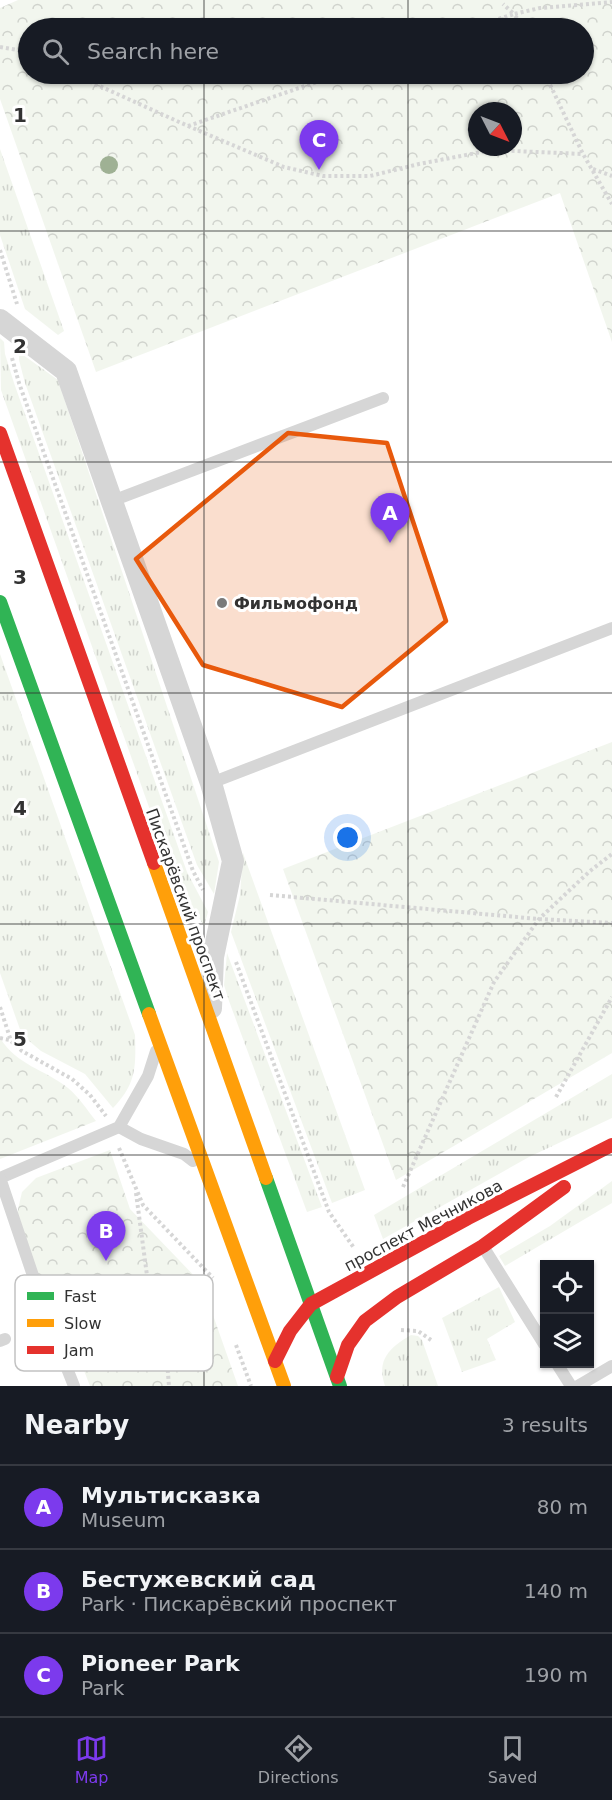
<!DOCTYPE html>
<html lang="en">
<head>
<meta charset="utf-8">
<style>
  body { margin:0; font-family:"DejaVu Sans",sans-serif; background:#20242c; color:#f1f3f6 }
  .controls { position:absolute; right:18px; bottom:18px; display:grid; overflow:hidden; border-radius:0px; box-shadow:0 2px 4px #0004 }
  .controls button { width:54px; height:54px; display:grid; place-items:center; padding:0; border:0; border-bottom:2px solid #363941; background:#171b24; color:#f1f3f6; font:30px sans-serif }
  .compass { position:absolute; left:468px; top:102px; width:54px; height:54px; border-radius:50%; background:#171b24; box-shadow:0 2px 4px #0004; rotate:132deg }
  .you { position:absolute; left:348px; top:838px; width:21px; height:21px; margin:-15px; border:4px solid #fff; border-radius:50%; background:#1a73e8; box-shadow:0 0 0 9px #1a73e833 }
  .badge { display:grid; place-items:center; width:39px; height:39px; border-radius:50%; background:#7c3aed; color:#fff; font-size:20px; font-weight:700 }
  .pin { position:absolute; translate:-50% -50px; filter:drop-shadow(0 2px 3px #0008) }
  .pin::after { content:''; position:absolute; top:32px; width:21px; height:18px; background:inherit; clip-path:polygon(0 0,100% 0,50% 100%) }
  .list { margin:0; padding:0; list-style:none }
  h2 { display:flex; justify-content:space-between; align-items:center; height:78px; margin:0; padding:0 24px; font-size:26px }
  h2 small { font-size:20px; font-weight:400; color:#9ea1a6 }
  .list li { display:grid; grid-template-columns:39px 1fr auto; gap:18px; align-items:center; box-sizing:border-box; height:84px; padding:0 24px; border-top:2px solid #363941 }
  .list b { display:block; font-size:22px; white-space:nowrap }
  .list p { margin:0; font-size:20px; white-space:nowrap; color:#9ea1a6 }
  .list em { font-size:20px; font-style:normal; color:#9ea1a6 }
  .icon { flex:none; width:33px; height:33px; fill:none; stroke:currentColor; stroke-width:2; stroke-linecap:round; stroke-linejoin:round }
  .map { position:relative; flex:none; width:612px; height:1386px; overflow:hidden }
  .search { position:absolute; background:#171b24; box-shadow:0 2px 4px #0004; left:18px; right:18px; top:18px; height:66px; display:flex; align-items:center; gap:15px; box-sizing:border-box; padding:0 21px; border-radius:33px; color:#9ea1a6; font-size:22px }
  .sheet { height:330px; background:#171b24 }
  nav { display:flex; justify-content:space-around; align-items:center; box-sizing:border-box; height:84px; border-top:2px solid #363941; background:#171b24; font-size:16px; color:#9ea1a6 }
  nav a { display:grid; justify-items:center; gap:3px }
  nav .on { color:#7c3aed }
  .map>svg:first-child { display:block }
  .grass { fill:url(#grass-tufts) }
  .park { fill:url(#park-crowns); fill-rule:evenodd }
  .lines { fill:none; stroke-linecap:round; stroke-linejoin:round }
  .path { stroke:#d6d6d6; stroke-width:4; stroke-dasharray:3 3; stroke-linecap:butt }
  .lane { stroke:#d6d6d6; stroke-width:12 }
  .street { stroke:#d6d6d6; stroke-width:22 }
  .fast { stroke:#30b455; stroke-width:14 }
  .slow { stroke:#ff9f0a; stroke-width:14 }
  .jam { stroke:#e5322d; stroke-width:14 }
  .tree { fill:#9fb194 }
  .marked { fill:#e8590c; fill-opacity:0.2; stroke:#e8590c; stroke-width:4.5; stroke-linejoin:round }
  .grid { fill:none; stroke:#323232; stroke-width:1.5; stroke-opacity:0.55 }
  .poi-dot { fill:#7a7a7a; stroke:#fff; stroke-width:2 }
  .labels { text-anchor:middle; stroke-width:6; stroke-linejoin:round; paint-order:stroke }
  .poi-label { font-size:16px; font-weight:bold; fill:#323232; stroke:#fff; text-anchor:start }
  .street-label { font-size:16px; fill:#323232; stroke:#fff }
  .key { fill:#fff; stroke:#c2c2c2; stroke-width:1.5 }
  .key-label { font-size:16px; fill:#323232 }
  .grid-label { font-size:20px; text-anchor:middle; font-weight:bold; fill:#323232; stroke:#fff; stroke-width:6; stroke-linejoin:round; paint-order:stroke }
</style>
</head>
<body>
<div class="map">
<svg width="612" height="1386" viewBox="0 0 612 1386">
  <defs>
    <pattern id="grass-tufts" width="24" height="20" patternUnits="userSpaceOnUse" patternTransform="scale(1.5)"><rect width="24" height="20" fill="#f2f6ee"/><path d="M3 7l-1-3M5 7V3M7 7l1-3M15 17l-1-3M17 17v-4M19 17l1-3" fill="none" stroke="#d0d3cd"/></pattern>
    <pattern id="park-crowns" width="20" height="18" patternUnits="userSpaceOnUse" patternTransform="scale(1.5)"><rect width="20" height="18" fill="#f2f6ee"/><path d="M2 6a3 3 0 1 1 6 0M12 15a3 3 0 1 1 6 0" fill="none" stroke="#d0d3cd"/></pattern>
  </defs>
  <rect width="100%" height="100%" fill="#fff"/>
  <g class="grass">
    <polygon points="0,149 64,331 58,335 25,309 0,235"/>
    <polygon points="0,338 4,342 5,354 14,383 187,872 208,912 204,926 172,872 1,390"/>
    <polygon points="19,352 58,380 219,862 214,894 197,865 25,383 19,360"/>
    <path d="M0,654L135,1035C136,1068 136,1084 113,1108L85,1074L41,1051L22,1035L0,973Z"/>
    <polygon points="243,853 365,1190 332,1203 231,932 240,895"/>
    <polygon points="227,953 322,1207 307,1212 229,1001 224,985"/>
    <polygon points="612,1074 612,1118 529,1157 383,1239 374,1215"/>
    <polygon points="612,1181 612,1203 505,1266 499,1256 550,1226"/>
    <polygon points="499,1287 515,1322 487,1339 496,1360 462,1372 442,1318"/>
    <path d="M411,1335L418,1336L422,1340L438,1386H385C376,1360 389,1348 411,1335Z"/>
  </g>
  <g class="park">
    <path d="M18,0H612V342L560,193L96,372L0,99V8ZM584,28V74H28V28ZM477,111H513V147H477Z"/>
    <polygon points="612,742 612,1053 396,1180 283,869"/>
    <path d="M0,1038C18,1066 44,1069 68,1088C79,1097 87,1110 96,1121L0,1159Z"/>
    <polygon points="110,1150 130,1209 202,1284 238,1386 90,1386 57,1301 40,1292 18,1222 18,1209 22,1192 36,1178"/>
  </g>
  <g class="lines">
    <g class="path">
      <polyline points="470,28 514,14 503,4"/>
      <polyline points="524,28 514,14 540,8 612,2"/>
      <polyline points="0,47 18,50 28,55"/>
      <polyline points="73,74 188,126 284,167 323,176 370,176 419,164 492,150 583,154"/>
      <polyline points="545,74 583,154 612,204"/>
      <polyline points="188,126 340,74"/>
      <polyline points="593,169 612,176"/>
      <polyline points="0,250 17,304"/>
      <polyline points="12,358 19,383 193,871 203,890"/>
      <polyline points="270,895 539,919 612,923"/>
      <polyline points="236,962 329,1212 354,1248"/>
      <polyline points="0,1007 11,1041 22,1051 72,1079 90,1095 106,1116"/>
      <polyline points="0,1038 10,1040"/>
      <polyline points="556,1097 612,997"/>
      <polyline points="119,1148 143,1205 213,1278"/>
      <polyline points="403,1187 494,982 539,919 590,871 612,854"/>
      <polyline points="136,1193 148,1283 167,1361 169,1386"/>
      <polyline points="401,1330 418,1331 431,1340"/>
      <polyline points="236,1345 251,1386"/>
    </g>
    <g class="lane">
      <polyline points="112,501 383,398"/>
      <polyline points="211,783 612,628"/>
      <polyline points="119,1127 141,1139 184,1154 193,1161"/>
      <polyline points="0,1178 119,1127 148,1076 156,1051"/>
      <polyline points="0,1178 49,1323 74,1386"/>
      <polyline points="484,1248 544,1344"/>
      <polyline points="31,1329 49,1323"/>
      <polyline points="0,1341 5,1339"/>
      <polyline points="557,1364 571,1386"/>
      <polyline points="578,1386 612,1366"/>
    </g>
    <polyline class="street" points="0,320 66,371 211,783 233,861 213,957 211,1008"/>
    <g class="fast">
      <polyline points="0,602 149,1014"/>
      <polyline points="266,1178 340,1386"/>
    </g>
    <g class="slow">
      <polyline points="154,863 266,1178"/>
      <polyline points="149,1014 284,1386"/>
    </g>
    <g class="jam">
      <polyline points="0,433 154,863"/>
      <polyline points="275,1361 290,1331 311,1304 468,1218 612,1145"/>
      <polyline points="337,1377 348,1345 365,1321 397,1297 483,1246 564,1187"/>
    </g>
  </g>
  <circle class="tree" cx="109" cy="165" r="9"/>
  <path class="marked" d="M288,433L387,443L446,621L342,707L203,665L136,559Z"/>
  <path class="grid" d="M204,0V28M408,0V28M204,74V1386M408,74V1386M0,231H612M0,462H612M0,693H612M0,924H612M0,1155H612"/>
  <circle class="poi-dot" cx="222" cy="603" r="6"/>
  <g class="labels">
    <g class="poi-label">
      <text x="234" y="609">Фильмофонд</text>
    </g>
    <g class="street-label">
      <text transform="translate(186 904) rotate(70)" y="6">Пискарёвский проспект</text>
      <text transform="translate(423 1225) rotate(-28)" y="6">проспект Мечникова</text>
    </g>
  </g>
  <rect x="15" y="1275" width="198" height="96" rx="9" class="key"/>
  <rect x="27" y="1292" width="27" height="8" fill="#30b455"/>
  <rect x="27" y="1319" width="27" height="8" fill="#ff9f0a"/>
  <rect x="27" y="1346" width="27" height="8" fill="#e5322d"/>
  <g class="key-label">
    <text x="64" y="1302">Fast</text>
    <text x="64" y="1329">Slow</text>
    <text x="64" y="1356">Jam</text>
  </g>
  <g class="grid-label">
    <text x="20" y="122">1</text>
    <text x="20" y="353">2</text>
    <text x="20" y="584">3</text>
    <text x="20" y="815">4</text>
    <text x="20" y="1046">5</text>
  </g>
</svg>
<div class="controls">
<button><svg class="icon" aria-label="locate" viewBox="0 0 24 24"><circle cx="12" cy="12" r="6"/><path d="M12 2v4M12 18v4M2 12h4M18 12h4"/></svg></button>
<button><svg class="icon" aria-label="layers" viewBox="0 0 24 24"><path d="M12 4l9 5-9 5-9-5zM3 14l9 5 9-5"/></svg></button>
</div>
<svg class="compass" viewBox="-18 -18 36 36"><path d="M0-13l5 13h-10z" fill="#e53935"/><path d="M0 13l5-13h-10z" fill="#9ea1a6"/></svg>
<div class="you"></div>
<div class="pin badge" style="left:390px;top:543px">A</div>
<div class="pin badge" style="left:106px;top:1261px">B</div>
<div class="pin badge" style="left:319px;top:170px">C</div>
<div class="search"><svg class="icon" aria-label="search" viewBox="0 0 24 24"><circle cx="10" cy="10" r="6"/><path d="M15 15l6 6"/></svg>Search here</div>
</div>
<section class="sheet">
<h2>Nearby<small>3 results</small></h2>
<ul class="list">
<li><span class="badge">A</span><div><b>Мультисказка</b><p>Museum</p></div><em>80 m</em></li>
<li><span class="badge">B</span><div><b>Бестужевский сад</b><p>Park · Пискарёвский проспект</p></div><em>140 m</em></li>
<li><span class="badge">C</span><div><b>Pioneer Park</b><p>Park</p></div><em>190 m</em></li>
</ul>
</section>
<nav>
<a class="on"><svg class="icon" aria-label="map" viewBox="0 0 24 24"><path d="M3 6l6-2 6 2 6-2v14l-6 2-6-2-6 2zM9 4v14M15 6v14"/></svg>Map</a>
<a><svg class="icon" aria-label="directions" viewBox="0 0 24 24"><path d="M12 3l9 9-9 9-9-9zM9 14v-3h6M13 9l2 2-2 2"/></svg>Directions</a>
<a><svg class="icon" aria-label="saved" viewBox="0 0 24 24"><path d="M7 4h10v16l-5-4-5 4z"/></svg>Saved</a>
</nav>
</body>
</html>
